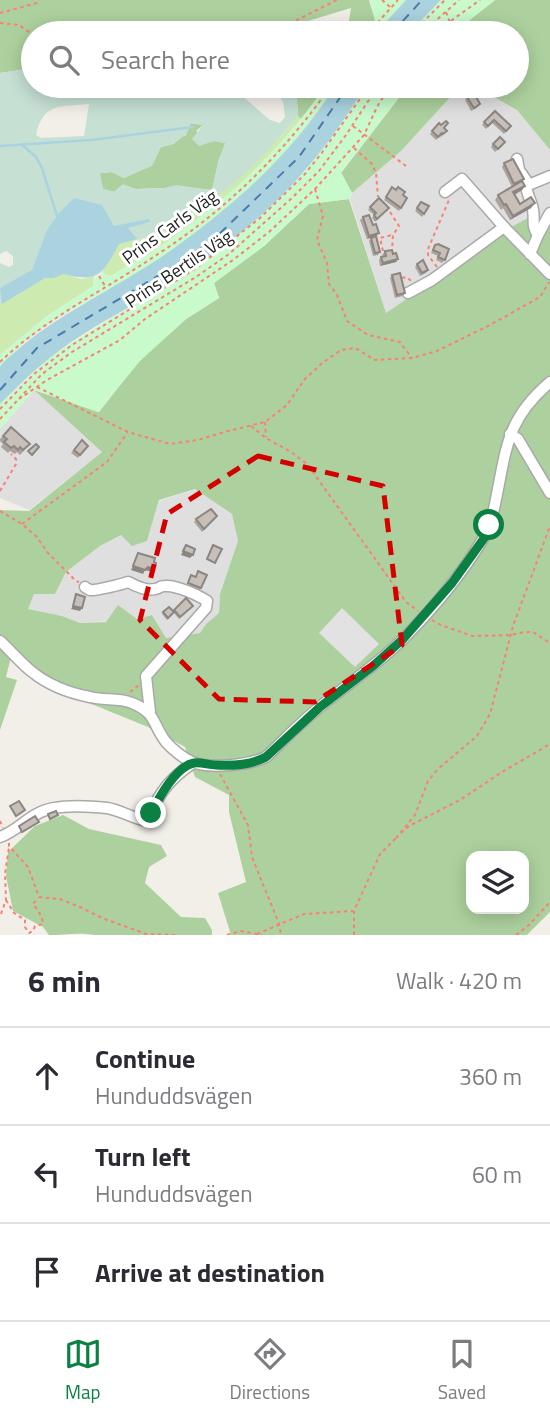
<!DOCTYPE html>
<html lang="en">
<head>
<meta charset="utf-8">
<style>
  body { margin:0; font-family:"Titillium Web",sans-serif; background:#f7f7f7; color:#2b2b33 }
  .controls { position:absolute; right:21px; bottom:21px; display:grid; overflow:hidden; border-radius:14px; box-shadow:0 4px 18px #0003 }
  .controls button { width:63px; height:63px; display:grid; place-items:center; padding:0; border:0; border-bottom:2px solid #e1e1e2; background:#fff; color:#2b2b33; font:35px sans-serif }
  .stop { position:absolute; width:21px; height:21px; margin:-16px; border:5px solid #0b8043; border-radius:50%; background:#fff }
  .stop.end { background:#0b8043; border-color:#fff; box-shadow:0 2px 7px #0008 }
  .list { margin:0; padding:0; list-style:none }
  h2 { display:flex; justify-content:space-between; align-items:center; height:91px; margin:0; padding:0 28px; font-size:30px }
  h2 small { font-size:23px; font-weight:400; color:#7c7c81 }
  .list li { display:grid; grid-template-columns:46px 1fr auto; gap:21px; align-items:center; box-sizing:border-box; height:98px; padding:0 28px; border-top:2px solid #e1e1e2 }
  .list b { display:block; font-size:26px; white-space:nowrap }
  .list p { margin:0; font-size:23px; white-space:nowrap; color:#7c7c81 }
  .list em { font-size:23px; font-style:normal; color:#7c7c81 }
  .icon { flex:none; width:38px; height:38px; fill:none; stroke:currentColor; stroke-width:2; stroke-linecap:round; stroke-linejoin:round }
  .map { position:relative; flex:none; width:550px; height:935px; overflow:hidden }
  .search { position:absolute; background:#fff; box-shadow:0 4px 18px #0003; left:21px; right:21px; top:21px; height:77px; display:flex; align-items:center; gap:18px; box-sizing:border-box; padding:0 24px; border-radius:38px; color:#7c7c81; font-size:26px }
  .sheet { height:385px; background:#fff }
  nav { display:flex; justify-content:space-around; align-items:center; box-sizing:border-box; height:98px; border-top:2px solid #e1e1e2; background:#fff; font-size:19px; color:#7c7c81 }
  nav a { display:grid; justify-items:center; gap:4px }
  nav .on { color:#0b8043 }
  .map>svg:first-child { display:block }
  .residential { fill:#e0dfdf }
  .grass { fill:#cdebb0 }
  .forest { fill:#add19e; fill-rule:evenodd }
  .wetland { fill:#c6e0d4; fill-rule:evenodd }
  .park { fill:#c8facc }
  .parking { fill:#e2e2e2 }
  .water { fill:#aad3df }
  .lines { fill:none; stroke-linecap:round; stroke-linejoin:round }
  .stream { stroke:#aad3df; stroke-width:2.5 }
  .ferry { stroke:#4a7aab; stroke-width:2; stroke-dasharray:9 7; stroke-linecap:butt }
  .minor-casing { stroke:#a9a9a9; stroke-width:13 }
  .path { stroke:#fa8072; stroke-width:2; stroke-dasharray:3.5 3.5; stroke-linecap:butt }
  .minor { stroke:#fff; stroke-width:10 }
  .wall { fill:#aba49e }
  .shaded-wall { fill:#8b8681 }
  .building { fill:#c7bfb8; stroke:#8b8681; stroke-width:2 }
  .route { stroke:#0b8043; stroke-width:9 }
  .marked { fill:none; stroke:#d40000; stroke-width:5; stroke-dasharray:14 9; stroke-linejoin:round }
  .labels { text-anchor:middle; stroke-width:6; stroke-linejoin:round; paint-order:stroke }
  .street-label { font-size:18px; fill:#222; stroke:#fff }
</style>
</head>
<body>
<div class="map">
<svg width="550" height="935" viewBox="0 0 550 935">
  <rect width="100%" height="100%" fill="#f2efe9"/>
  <g class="residential">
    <polygon points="479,88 517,110 550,150 550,222 538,236 529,219 511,227 386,313 350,199 352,193 401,151 455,92"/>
    <polygon points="34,390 102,452 29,510 0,498 0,429"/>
    <polygon points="195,489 232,514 239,541 220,594 219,613 206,624 200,633 166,638 152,615 137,619 80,623 62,616 27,609 34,594 55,594 66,572 100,546 121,535 147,541 159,501"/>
  </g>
  <g class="grass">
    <polygon points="298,116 301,119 276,148 240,185 199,218 150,254 110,276 103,273 102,272 119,244 137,239 153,237 206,201 215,198 282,135"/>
    <polygon points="63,274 82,279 94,276 93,286 47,316 0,355 0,304 45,278 54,278"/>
  </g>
  <g class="forest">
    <polygon points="0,0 369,0 375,20 364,33 347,33 351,8 308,21 310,33 33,33 33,68 0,73"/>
    <polygon points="495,0 550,0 550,150 517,110 478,88 455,92 401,151 352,193 341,173 408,86 517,86 517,33 453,33"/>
    <polygon points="296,86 326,86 301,119 298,116"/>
    <polygon points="190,123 203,125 196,131 215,141 226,143 219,159 212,190 176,186 165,188 136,189 123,185 114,192 103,189 99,173 112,172 124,178 161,147 173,144 182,137"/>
    <path d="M349,199L386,313L511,227L528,218L539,236L550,222V912L527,935H231L218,893L246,882L229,812V795L195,777L185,747L148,727L89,703L33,666L0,635V510L29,511L102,452L34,390L99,412L139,361L186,319L219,298L214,283L264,246L309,204ZM195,489L232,514L238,541L220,594L219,613L206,624L200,633L166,638L152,615L137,619L118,605L106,622L80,623L62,616L28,609L34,594H55L66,572L100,546L121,535L132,546L147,541L159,500ZM471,856H524V909H471Z"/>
    <polygon points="0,647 11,657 6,677 17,680 0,730"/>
    <path d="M63,815L89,829L161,845L167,856L149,867L145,883L181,917L205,918L212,930V935H94C80,932 63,935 49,935L43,927L13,911L6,876L8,852L35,826Z"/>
  </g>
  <path class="wetland" d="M33,68V86H63L85,92L108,86H296L298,116C280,138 231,193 206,201L153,237L137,239L119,244C102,274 100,283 63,274L54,278H45L0,304V263L9,267L13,265V256L6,251L0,254V73ZM275,89L283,102L285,117L280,123L270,120L240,94ZM89,104L84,136L41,138L36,135C43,102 61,107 89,104ZM191,123L203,125L192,139L199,146L215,141L225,143L219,159L212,190L176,185L165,188L136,189L123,184L114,192L103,189L100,173L112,172L124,178L152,166L161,147L173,144L182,137L186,136Z"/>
  <g class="park">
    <polygon points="370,0 406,0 376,33 364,33 375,20"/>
    <polygon points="441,0 495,0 453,33 409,33"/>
    <path d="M326,86H335C289,159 222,220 149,266C99,297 38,321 0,368V355L47,316L93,286L95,278L103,273L110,276C122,269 135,263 148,255C160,248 171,239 183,230C238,190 287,142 326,86Z"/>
    <polygon points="366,86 408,86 341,172 352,193 349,199 309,204 264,246 214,283 219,298 186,319 140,361 98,412 34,390 0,429 0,404 51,356 103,323 139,302 210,255 263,213 300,177 349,112"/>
  </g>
  <polygon class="parking" points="342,608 379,644 355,667 319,633"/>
  <g class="water">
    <polygon points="406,0 441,0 409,33 376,33"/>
    <path d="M335,86H366C346,117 325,148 300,176C264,217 219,252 173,281C134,306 87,328 51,357C33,371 16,388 0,404C0,395 0,374 0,367C3,361 11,356 15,352C56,316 104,294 149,265C167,254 184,241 201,228C253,188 300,142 335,86Z"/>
    <path d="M74,198L102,205L114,226L149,219L150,222L128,228L137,239L119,244C102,274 100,283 63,274L54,278H45L2,304L0,288L32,270L47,230L59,213Z"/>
  </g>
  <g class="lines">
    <g class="stream">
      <polyline points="21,144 36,157 42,168 57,216"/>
      <polyline points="0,146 91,140 193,127"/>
    </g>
    <g class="ferry">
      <polyline points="392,33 422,0"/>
      <polyline points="0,390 37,348 178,264 213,240 299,157 348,86"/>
    </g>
    <defs>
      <g id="minor">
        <polyline points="517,159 519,170 526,180 526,186"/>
        <polyline points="445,192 462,179 504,227 550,274"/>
        <path d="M538,235C531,226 535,220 533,210C532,202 527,195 526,186L550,176"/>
        <polyline points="530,254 538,235 550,213"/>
        <polyline points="408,293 432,280 504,227"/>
        <polyline points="510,434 518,439 550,493"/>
        <path d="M85,587C86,588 88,589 90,590C95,591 123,584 128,582C137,586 145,591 155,589C162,588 158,586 165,586C176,585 198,595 207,601L206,608L146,676L150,712"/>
        <path d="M0,641C11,651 20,662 31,671C48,685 69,693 90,697C105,701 118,697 132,703C157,713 152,724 166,742C172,749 183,758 192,762C209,769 249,765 266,757C284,740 301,722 321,706C348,684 378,664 403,639C433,609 461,575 483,539C491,526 494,509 497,494C507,443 509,417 550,382"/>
        <path d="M0,837C14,832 24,821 37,814C53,804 88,806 107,808C119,810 131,817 143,820C152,811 156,801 163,791C171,779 181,771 193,763"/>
      </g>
    </defs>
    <use href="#minor" class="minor-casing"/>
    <g class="path">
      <polyline points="382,0 390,7"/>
      <polyline points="446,12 454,33"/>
      <polyline points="0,13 37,3 40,0"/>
      <polyline points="0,23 19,25 33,35"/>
      <polyline points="271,33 337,0"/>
      <polyline points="368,33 398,0"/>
      <polyline points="412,33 445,0"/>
      <polyline points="422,33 459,0"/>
      <polyline points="434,33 480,0"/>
      <polyline points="453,86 455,92"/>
      <polyline points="353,126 406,166"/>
      <polyline points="354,148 372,164 376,173 378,197"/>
      <polyline points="315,189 323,216 317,240 327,263 329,284 337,295 347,321 368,335 400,342 412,358"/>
      <polyline points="390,212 399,226 393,235 392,250"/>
      <polyline points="383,251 380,238 392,235"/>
      <polyline points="437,267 428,255 428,249 449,200"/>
      <polyline points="99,276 105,286"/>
      <polyline points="402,278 407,277 412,282"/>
      <path d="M0,362C46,318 103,291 155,256C225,211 283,154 331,86"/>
      <polyline points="37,387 128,432 170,444 198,440 228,431 265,422 287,405 304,380 321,364 341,350 355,348 375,360 412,358 437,351 490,325 540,297 549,282"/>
      <polyline points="19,399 47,380 120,340 145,319 233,260 269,232 315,189 364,135 377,107 390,86"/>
      <polyline points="0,409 34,374 72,345 195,269 260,218 304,175 321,154 369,86"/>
      <polyline points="0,419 42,374 72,352 196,277 229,254 292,198 319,171 346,135 378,86"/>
      <polyline points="265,422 266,437"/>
      <polyline points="251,426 266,438 291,452 307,464 406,602 418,611"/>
      <polyline points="0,491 16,464 16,459 11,454"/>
      <polyline points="0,511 22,524 37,537 48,553 76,581 79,582"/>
      <polyline points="22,524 107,462 127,433"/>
      <polyline points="432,620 441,625 472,636 511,635 524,632 533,632 550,643"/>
      <polyline points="130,692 139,685"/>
      <polyline points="220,774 248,825 252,857 279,924 281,935"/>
      <polyline points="0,821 3,828"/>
      <polyline points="401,833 409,826 460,800 502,772 550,744"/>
      <polyline points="396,838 415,815 428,781 438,769 477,736 490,714 513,626 550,526"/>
      <polyline points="9,843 9,846 28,867 39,897 60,899 80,907 102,918 146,934 178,935"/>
      <path d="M6,900L14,913L25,920V927L29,933L33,931L35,926L43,924C43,917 37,909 33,904L38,898"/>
      <polyline points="1,914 6,900 5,874 9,847"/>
      <polyline points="257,934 304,914 353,911"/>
      <polyline points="227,935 241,931 262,935"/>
      <polyline points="354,935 354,911 380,854 397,837"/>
      <polyline points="516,935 529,925 550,902"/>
    </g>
    <use href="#minor" class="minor"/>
  </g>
  <g class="wall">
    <polygon points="467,97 478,107 471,111 465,100"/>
    <polygon points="495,111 508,129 504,134 492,123 486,129 482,125"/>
    <polygon points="439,123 447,131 441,137 440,136 436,140 430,134"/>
    <polygon points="493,144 503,145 495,152 491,147"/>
    <polygon points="504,163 525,186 522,190 515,195 520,204 531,208 510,220 503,208 501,210 495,200 498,195 512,187 502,167"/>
    <polygon points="392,187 407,198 399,211 384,200"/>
    <polygon points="421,202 429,206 422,217 415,211"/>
    <polygon points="370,207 389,208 375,222 372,218 374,215 368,210"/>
    <polygon points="363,217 373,225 379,233 376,236 367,239 360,220"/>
    <polygon points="371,238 380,252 378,255 373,256 369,241"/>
    <polygon points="435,245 445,260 442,263 436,260 438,256 431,253"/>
    <polygon points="385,251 393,254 398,259 396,262 380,266 379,260 381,257 383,256 382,255"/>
    <polygon points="417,264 428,270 426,273 420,276 415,267"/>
    <polygon points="392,275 405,293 403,296 395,298 390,278"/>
    <polygon points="3,436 30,444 20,455 17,452 15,454 10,451 8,453 1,447 3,444 0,441 0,439"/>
    <polygon points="82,440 88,446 78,458 71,453"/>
    <polygon points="217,516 202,532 194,522 196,519"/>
    <polygon points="191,575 195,576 207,575 200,590 187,584"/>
    <polygon points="186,598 191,607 179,619 174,613 167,620 162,614 163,612 173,611"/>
  </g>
  <g class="shaded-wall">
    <polygon points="525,186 522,190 510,197 513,192"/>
    <polygon points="535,203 531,208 510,220 513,216"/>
    <polygon points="379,233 376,236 367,239 369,236"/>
    <polygon points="398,259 396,262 380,266 383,263"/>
    <polygon points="183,551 193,555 190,558 181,555"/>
    <polygon points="133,566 145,570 143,574 131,570"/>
    <polygon points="148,567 154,569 152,572 145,570"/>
    <polygon points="73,606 82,608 80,611 71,609"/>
  </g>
  <g class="building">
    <polygon points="474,93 480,104 474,108 467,97"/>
    <polygon points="495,111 511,126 506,131 494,120 488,126 484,122"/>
    <polygon points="446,121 448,123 444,128 447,131 443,134 442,133 438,137 432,131 439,123 441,125"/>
    <polygon points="500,137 505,142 498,149 493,144"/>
    <polygon points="513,159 524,179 514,184 504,163"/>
    <polygon points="522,181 525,186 513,192 520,204 531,197 535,203 513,216 506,204 504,205 498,195"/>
    <polygon points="392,187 396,190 398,187 405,192 403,195 407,198 401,208 386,197"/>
    <polygon points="379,198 389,208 377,219 374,215 376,213 370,207"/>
    <polygon points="421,202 429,206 424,214 417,208"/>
    <polygon points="369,215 373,225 376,224 379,233 369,236 363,217"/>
    <polygon points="376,236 380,252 375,253 371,238"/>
    <polygon points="438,244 449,249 445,260 438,257 440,253 433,250 435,245"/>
    <polygon points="392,250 393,254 396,253 398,259 383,263 381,257 386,256 385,251"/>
    <polygon points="423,260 428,270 422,273 417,264"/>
    <polygon points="400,273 405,293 397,295 392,275"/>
    <polygon points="11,427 30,444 23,450 20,447 18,450 14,446 11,448 4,442 7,439 3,436"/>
    <polygon points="82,440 88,446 80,455 74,450"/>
    <polygon points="36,444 39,447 32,455 28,451"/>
    <polygon points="211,509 217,516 204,529 196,519"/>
    <polygon points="186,545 195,549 193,555 183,551"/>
    <polygon points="213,545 222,549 215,563 207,559"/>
    <polygon points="138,553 155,558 154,562 156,563 154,569 148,567 145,570 133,566"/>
    <polygon points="198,571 207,575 201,588 188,583 191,575 196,577"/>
    <polygon points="76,594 85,597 82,608 73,606"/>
    <polygon points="186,598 193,606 180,617 174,610"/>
    <polygon points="169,607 174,612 168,618 163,612"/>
    <polygon points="19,801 25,810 16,816 10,806"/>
    <polygon points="56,811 58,815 50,819 48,814"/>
    <polygon points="35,816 39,822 22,832 19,826"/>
  </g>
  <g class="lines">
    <path class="route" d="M151,813C159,798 176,766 194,763C201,762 209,765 216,765C233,766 251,765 266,757L320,707L373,666L402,640L452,583L485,537L489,525"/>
  </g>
  <path class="marked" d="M258,456L383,486L402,645L315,702L219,699L140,620L167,514Z"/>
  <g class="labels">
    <g class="street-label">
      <text transform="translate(170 227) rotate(-36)" y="6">Prins Carls Väg</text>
      <text transform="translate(179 269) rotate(-34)" y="6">Prins Bertils Väg</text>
    </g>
  </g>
</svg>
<div class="controls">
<button><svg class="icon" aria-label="layers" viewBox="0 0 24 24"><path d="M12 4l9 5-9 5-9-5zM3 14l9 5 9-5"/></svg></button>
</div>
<div class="stop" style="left:489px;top:525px"></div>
<div class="stop end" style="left:151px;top:813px"></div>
<div class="search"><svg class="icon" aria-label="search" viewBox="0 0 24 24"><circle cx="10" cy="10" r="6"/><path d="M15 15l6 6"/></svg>Search here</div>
</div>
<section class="sheet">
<h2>6 min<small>Walk · 420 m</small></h2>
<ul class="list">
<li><svg class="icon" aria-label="ahead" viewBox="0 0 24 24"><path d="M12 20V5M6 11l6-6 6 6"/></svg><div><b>Continue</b><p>Hunduddsvägen</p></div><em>360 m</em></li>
<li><svg class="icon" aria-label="left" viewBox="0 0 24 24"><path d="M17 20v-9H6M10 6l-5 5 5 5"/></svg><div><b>Turn left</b><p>Hunduddsvägen</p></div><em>60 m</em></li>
<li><svg class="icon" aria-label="arrive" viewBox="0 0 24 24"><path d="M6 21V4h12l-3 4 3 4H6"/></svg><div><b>Arrive at destination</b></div></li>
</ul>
</section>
<nav>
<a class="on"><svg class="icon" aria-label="map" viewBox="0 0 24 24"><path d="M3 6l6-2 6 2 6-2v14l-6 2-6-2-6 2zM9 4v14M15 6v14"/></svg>Map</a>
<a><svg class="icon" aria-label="directions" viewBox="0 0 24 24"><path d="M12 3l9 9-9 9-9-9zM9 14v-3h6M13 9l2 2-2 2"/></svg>Directions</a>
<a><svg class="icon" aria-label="saved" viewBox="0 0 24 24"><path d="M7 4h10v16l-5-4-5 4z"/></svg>Saved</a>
</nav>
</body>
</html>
